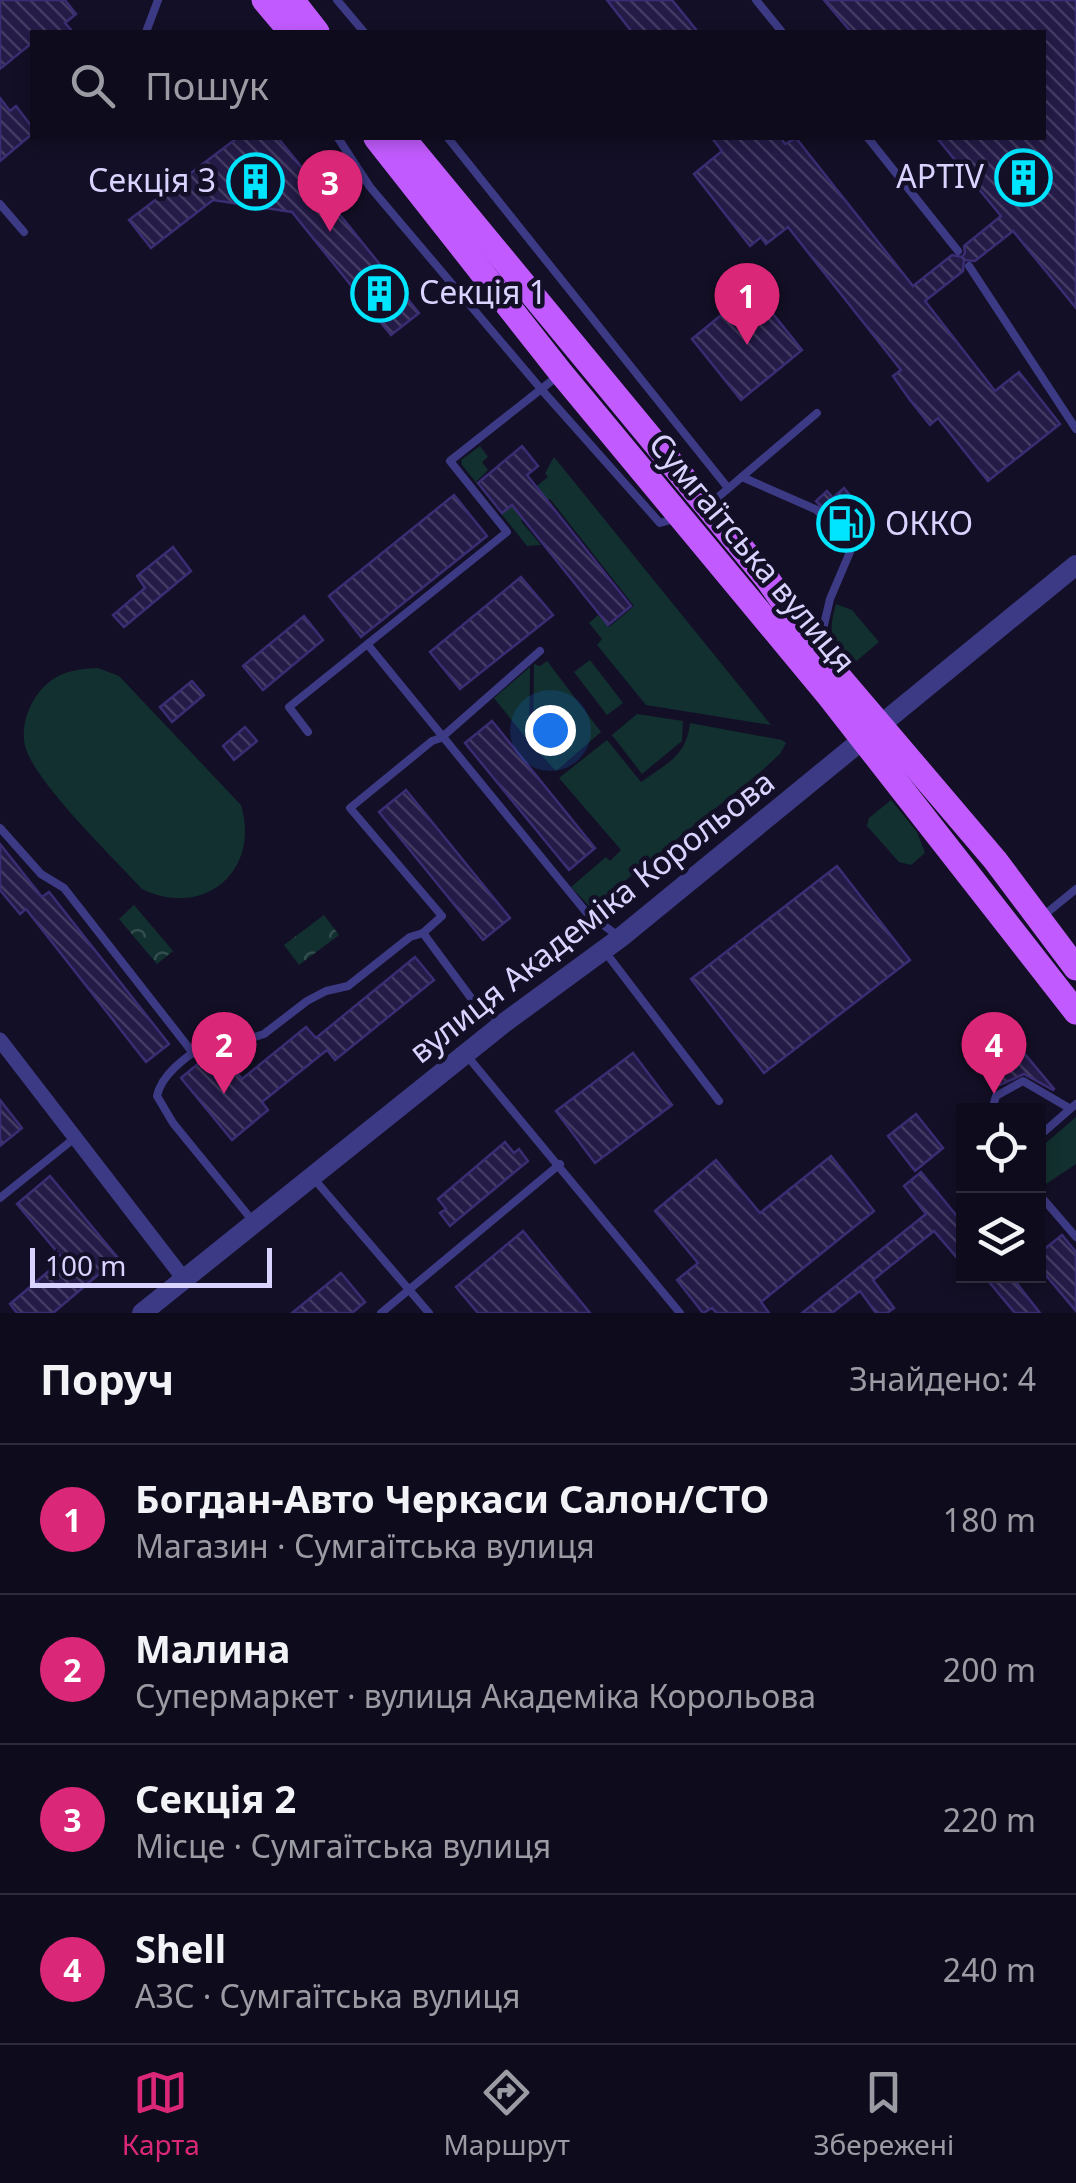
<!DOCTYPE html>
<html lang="uk">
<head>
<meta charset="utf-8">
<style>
  body { margin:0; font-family:"Noto Sans",sans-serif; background:#1c1929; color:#f1f3f6 }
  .controls { position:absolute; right:30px; bottom:30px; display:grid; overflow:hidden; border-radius:0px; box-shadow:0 5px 15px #0003 }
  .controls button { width:90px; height:90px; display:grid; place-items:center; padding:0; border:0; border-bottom:2px solid #2e2b3b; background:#0e0b1c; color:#f1f3f6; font:50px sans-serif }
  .scale { position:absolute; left:30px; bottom:25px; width:242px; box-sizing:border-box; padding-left:10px; border:5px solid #d9d4ff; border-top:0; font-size:28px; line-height:35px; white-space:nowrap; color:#d9d4ff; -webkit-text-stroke:8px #130f26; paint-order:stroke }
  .you { position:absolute; left:550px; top:730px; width:35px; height:35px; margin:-25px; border:8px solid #fff; border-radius:50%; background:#1a73e8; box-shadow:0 0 0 15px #1a73e833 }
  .badge { display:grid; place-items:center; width:65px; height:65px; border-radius:50%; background:#db2777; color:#fff; font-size:32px; font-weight:700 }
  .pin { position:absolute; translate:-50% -82px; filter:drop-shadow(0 2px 5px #0008) }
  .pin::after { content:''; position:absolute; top:52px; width:35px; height:30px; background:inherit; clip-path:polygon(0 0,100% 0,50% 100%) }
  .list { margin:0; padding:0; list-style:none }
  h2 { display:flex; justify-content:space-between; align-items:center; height:130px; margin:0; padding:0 40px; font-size:42px }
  h2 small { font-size:32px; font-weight:400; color:#9b9ba3 }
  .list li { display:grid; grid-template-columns:65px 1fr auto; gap:30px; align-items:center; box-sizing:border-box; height:150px; padding:0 40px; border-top:2px solid #2e2b3b }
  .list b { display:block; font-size:38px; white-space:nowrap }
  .list p { margin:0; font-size:32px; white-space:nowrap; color:#9b9ba3 }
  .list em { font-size:32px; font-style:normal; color:#9b9ba3 }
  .icon { flex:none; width:55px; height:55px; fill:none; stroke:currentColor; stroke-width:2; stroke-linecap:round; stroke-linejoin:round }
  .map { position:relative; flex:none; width:1076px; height:1313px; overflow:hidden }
  .search { position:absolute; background:#0e0b1c; box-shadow:0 5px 15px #0003; left:30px; right:30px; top:30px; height:110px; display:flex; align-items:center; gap:25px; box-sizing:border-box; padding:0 35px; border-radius:0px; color:#9b9ba3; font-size:38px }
  .sheet { height:730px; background:#0e0b1c }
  nav { display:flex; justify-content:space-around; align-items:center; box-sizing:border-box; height:140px; border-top:2px solid #2e2b3b; background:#0e0b1c; font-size:28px; color:#9b9ba3 }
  nav a { display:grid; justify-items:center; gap:5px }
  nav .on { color:#db2777 }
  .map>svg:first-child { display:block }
  .grass { fill:#12302f }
  .forest { fill:url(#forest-crowns) }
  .building { fill:url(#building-back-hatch); stroke:#3b2d73; stroke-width:2.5 }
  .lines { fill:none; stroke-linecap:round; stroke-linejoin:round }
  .service { stroke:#3d3a85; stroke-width:8 }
  .minor { stroke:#3d3a85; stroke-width:15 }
  .tertiary { stroke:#3d3a85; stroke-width:20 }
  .primary { stroke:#c25bff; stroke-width:25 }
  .labels { text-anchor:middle; stroke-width:9; stroke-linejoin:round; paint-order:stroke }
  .poi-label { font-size:32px; fill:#d9d4ff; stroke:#130f26; text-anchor:end }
  .street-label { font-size:32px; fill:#d9d4ff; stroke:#130f26 }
</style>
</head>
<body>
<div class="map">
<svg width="1076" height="1313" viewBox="0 0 1076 1313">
  <defs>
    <pattern id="forest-crowns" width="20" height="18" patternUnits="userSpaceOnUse" patternTransform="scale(2.5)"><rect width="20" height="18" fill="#12302f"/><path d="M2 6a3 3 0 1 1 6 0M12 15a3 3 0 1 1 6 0" fill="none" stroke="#344d4e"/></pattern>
    <pattern id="building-back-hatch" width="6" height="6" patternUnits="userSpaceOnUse" patternTransform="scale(2.5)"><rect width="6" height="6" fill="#241b47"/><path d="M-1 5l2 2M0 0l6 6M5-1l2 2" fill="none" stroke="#433b63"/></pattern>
  </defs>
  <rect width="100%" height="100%" fill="#130f26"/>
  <g class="grass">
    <polygon points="480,446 488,457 482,462 488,470 476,482 503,513 548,477 545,473 554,457 771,725 646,705 597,645 602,639 589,623 598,615 609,627 634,606 550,499 521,521 541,545 527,546 462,465 461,460"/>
    <path d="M836,604L852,610L879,642L853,664C832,640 827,636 836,604Z"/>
    <polygon points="590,660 623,703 607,715 574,672"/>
    <polygon points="547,661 601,732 556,771 533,746 534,664 540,666"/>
    <polygon points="530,667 529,742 494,698"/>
    <path d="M98,668L119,676L241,805C261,872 203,919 142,889C113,857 35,783 25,746C21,728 27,709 37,695C53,673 72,669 98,668Z"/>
    <polygon points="637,714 683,721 682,741 642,774 612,735"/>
    <path d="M690,723L782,740L786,743L780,754L757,775L591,908L571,887L606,857L610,861L621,850L559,778L607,740L641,782C667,763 686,757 690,723Z"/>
    <polygon points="891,800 917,832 925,853 911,865 899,862 867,826 869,818"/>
    <polygon points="1076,1117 1076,1164 1043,1186 1039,1180 1039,1149"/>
  </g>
  <g class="forest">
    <polygon points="134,905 173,951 157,964 119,919"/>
    <polygon points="324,915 339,935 299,965 284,945"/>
  </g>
  <g class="building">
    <polygon points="0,0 65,0 76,14 65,23 73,32 32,32 32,43 0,69"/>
    <polygon points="607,0 672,0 698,32 632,32"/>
    <polygon points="824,0 1076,0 1076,308 1013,231 975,261 964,260 963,271 925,301 995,391 1019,372 1060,424 988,481 938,418 930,425 910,400 893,376 901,370 788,227 766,244 761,237 750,246 694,174 722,151 712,138 781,138 785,144 796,138 913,286 952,255 962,257 965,253 964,246 1001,216 937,138 1044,138 1044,32 851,32"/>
    <polygon points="0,98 10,111 16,106 32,127 32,134 0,161"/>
    <polygon points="237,138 278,138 419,313 391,335 292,212 213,200 151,248 129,220"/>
    <polygon points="753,289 802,350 741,400 692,339"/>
    <polygon points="522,446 538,466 527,475 631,606 608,625 512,505 502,513 478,483"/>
    <polygon points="844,488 870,521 858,530 862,535 852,542 816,501 827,491 833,498"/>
    <polygon points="454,495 487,536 361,637 329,596"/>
    <polygon points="173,547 191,571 124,627 113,615 145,588 137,576"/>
    <polygon points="521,577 553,615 460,689 430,652"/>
    <polygon points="304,616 323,640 263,690 243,666"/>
    <polygon points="192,681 204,695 172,722 160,707"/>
    <polygon points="492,721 595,848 569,870 465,743"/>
    <polygon points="245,727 257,741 234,760 223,746"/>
    <polygon points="406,790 510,918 483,940 379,812"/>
    <polygon points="0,844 42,897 49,892 169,1044 146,1062 26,909 20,914 0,890"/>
    <polygon points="837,866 910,960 764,1073 691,979"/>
    <polygon points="415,957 434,980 335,1060 327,1050 262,1102 268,1110 232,1140 181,1078 217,1048 242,1079 306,1027 316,1038"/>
    <polygon points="1008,1034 1054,1089 1053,1090 1024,1074 1000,1085 978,1059"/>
    <polygon points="633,1053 672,1105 595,1163 556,1111"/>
    <polygon points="0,1100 22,1128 0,1146"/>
    <polygon points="916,1114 943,1148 915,1171 888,1136"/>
    <polygon points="505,1142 514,1153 519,1149 528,1161 450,1226 440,1213 446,1209 438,1199"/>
    <polygon points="831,1156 874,1211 761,1302 769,1313 717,1313 712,1308 703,1313 677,1280 698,1263 655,1211 716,1160 760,1213"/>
    <polygon points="921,1172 964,1225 964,1266 934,1231 873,1280 894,1308 887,1313 876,1313 860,1291 832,1313 802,1313 926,1214 904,1186"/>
    <polygon points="50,1176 118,1258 53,1313 17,1313 10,1304 63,1259 17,1204"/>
    <polygon points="523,1231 590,1313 478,1313 456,1287"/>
    <polygon points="1062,1235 1076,1252 1076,1311 1038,1266 1038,1254"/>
    <polygon points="341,1273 365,1302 352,1313 292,1313"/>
    <polygon points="984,1276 1011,1276 1040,1313 1015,1313"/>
  </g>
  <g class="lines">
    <g class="service">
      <polyline points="337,0 364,32"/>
      <polyline points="756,0 782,32"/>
      <polyline points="146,32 158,0"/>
      <polyline points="338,138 370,187 541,389 660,523 674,519"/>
      <polyline points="448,138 728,488"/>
      <polyline points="868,138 958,251"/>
      <polyline points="0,204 24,232"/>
      <polyline points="969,266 1076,429"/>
      <polyline points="742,477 817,510 850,552 830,599 820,642"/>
      <polyline points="710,504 817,413"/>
      <polyline points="368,645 586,912 618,936"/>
      <polyline points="308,732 289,707 507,532 450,461 559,375"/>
      <polyline points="0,828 41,874 64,888 193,1053"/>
      <polyline points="1043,916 1076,889"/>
      <polyline points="423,933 442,916 350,808 432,741 441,738 540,651"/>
      <polyline points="606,953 719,1101"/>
      <polyline points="468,1057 680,1313"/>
      <polyline points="992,1110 996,1096 1023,1081 1069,1108"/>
      <polyline points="1038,1137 1076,1104"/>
      <polyline points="315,1180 429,1313"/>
      <polyline points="1038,1193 1076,1237"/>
      <polyline points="0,1198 76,1137"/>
      <path d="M252,1220L173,1123L157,1096C162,1071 193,1053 212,1039L240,1042L264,1034L307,1001L326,991L348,986L410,937L423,933L477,1006L500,1020"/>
      <polyline points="381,1313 560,1164"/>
    </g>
    <polyline class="minor" points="0,1040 184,1279"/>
    <polyline class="tertiary" points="142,1313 504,1023 620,938 1076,565"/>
    <g class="primary">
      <polyline points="264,0 291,32"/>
      <polyline points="292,0 317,32"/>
      <polyline points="376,138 561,373 829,696 1076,1012"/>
      <polyline points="403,138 768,580 818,652 995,860 1076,968"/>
    </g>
  </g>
  <defs>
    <symbol id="building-ring" viewBox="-11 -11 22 22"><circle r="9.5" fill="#130f26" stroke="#00e5ff" stroke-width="1.5"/><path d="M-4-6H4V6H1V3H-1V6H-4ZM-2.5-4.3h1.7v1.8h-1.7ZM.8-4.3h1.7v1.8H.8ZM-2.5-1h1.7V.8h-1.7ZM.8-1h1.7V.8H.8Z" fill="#00e5ff"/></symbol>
    <symbol id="fuel-ring" viewBox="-11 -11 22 22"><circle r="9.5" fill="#130f26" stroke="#00e5ff" stroke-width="1.5"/><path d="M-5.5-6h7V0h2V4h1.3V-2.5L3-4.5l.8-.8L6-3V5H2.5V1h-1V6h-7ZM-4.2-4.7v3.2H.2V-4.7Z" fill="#00e5ff"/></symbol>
  </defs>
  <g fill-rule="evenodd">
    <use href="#building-ring" x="992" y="146" width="63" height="63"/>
    <use href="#building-ring" x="224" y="150" width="63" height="63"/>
    <use href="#building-ring" x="348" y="262" width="63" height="63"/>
    <use href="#fuel-ring" x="814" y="492" width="63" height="63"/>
  </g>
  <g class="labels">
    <g class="poi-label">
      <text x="984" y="188">APTIV</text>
      <text x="216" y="192">Секція 3</text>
      <text x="419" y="304" text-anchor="start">Секція 1</text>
      <text x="885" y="535" text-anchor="start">ОККО</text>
    </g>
    <g class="street-label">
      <text transform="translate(752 553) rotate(50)" y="11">Сумгаїтська вулиця</text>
      <text transform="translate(592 917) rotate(-38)" y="11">вулиця Академіка Корольова</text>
    </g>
  </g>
</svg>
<div class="controls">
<button><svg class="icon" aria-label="locate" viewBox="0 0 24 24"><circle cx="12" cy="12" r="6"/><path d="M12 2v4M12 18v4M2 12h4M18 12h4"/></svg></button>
<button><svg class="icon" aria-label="layers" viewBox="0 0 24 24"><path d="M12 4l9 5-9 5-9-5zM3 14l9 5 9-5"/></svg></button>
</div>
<div class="scale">100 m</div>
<div class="you"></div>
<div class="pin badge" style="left:747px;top:345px">1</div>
<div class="pin badge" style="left:224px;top:1094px">2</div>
<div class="pin badge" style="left:330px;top:232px">3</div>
<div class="pin badge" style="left:994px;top:1094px">4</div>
<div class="search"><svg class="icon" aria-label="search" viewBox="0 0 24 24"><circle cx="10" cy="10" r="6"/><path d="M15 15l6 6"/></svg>Пошук</div>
</div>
<section class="sheet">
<h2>Поруч<small>Знайдено: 4</small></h2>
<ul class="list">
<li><span class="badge">1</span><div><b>Богдан-Авто Черкаси Салон/СТО</b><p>Магазин · Сумгаїтська вулиця</p></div><em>180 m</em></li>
<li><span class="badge">2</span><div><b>Малина</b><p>Супермаркет · вулиця Академіка Корольова</p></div><em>200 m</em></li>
<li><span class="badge">3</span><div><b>Секція 2</b><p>Місце · Сумгаїтська вулиця</p></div><em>220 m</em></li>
<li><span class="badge">4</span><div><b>Shell</b><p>АЗС · Сумгаїтська вулиця</p></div><em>240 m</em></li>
</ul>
</section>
<nav>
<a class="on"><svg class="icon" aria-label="map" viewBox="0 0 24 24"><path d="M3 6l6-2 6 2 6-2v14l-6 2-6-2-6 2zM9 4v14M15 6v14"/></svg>Карта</a>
<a><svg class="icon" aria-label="directions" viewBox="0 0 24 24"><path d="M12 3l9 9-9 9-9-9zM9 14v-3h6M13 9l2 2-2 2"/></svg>Маршрут</a>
<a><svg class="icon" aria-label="saved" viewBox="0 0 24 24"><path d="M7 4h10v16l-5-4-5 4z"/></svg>Збережені</a>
</nav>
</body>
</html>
